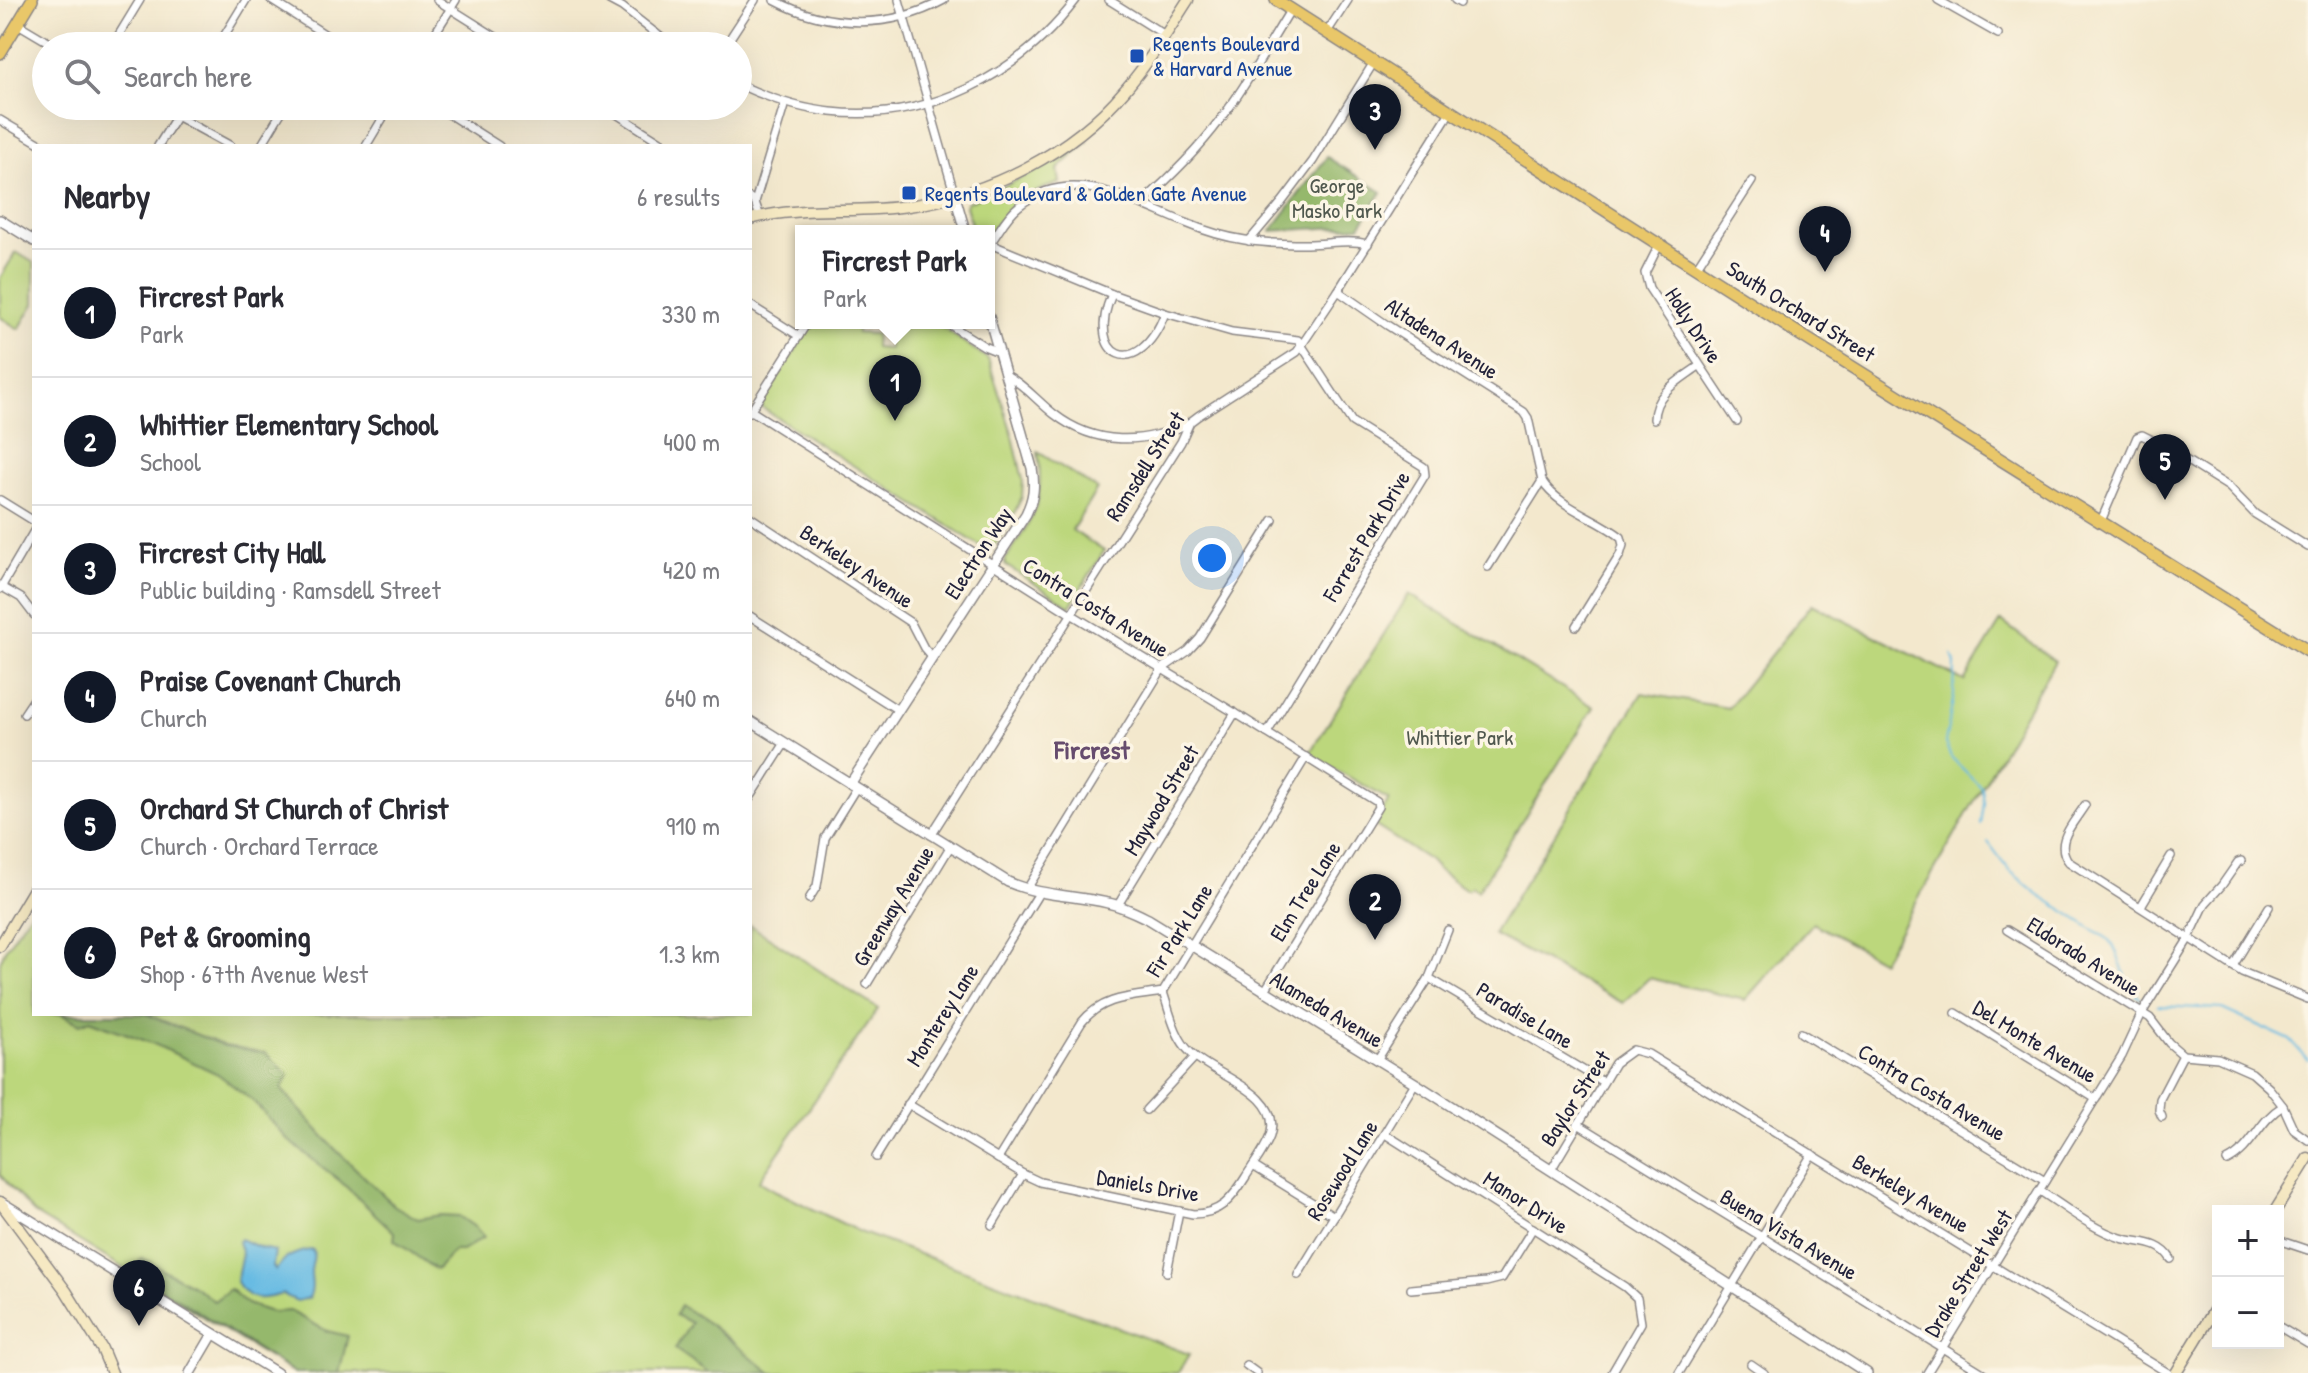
<!DOCTYPE html>
<html lang="en">
<head>
<meta charset="utf-8">
<style>
  body { margin:0; font-family:"Patrick Hand",sans-serif; background:#f2f2f3; color:#2b2b33 }
  .controls { position:absolute; right:24px; bottom:24px; display:grid; overflow:hidden; border-radius:0px; box-shadow:0 8px 32px #0002 }
  .controls button { width:72px; height:72px; display:grid; place-items:center; padding:0; border:0; border-bottom:2px solid #e1e1e2; background:#fff; color:#2b2b33; font:40px sans-serif }
  .you { position:absolute; left:1212px; top:558px; width:28px; height:28px; margin:-20px; border:6px solid #fff; border-radius:50%; background:#1a73e8; box-shadow:0 0 0 12px #1a73e833 }
  .badge { display:grid; place-items:center; width:52px; height:52px; border-radius:50%; background:#111827; color:#fff; font-size:26px; font-weight:700 }
  .pin { position:absolute; translate:-50% -66px; filter:drop-shadow(0 2px 4px #0008) }
  .pin::after { content:''; position:absolute; top:42px; width:28px; height:24px; background:inherit; clip-path:polygon(0 0,100% 0,50% 100%) }
  .popup { position:absolute; left:795px; top:225px; width:200px; height:104px; box-sizing:border-box; display:grid; place-content:center; border-radius:0px; background:#fff; filter:drop-shadow(0 2px 6px #0005); font-size:26px; white-space:nowrap; color:#7c7c81 }
  .popup b { font-size:30px; color:#2b2b33 }
  .popup::after { content:''; position:absolute; left:50%; top:100%; margin-left:-16px; border:16px solid transparent; border-top-color:#fff }
  .list { margin:0; padding:0; list-style:none }
  h2 { display:flex; justify-content:space-between; align-items:center; height:104px; margin:0; padding:0 32px; font-size:34px }
  h2 small { font-size:26px; font-weight:400; color:#7c7c81 }
  .list li { display:grid; grid-template-columns:52px 1fr auto; gap:24px; align-items:center; box-sizing:border-box; height:128px; padding:0 32px; border-top:2px solid #e1e1e2 }
  .list b { display:block; font-size:30px; white-space:nowrap }
  .list p { margin:0; font-size:26px; white-space:nowrap; color:#7c7c81 }
  .list em { font-size:26px; font-style:normal; color:#7c7c81 }
  .icon { flex:none; width:44px; height:44px; fill:none; stroke:currentColor; stroke-width:2; stroke-linecap:round; stroke-linejoin:round }
  .map { position:relative; flex:none; width:2308px; height:1373px; overflow:hidden }
  .search { position:absolute; background:#fff; box-shadow:0 8px 32px #0002; left:32px; top:32px; width:720px; height:88px; display:flex; align-items:center; gap:20px; box-sizing:border-box; padding:0 28px; border-radius:44px; color:#7c7c81; font-size:30px }
  .panel { position:absolute; background:#fff; box-shadow:0 8px 32px #0002; left:32px; top:144px; width:720px; height:872px; border-radius:0px }
  .map>svg:first-child { display:block }
  .green { fill:#bcd77c; stroke:#6f7c5c; stroke-width:2 }
  .forest { fill:#95b86c; stroke:#5c6d54; stroke-width:2 }
  .water { fill:#67bbe3; stroke:#446e8f; stroke-width:2 }
  .lines { fill:none; stroke-linecap:round; stroke-linejoin:round }
  .stream { stroke:#67bbe3; stroke-width:2 }
  .minor-casing { stroke:#8a8584; stroke-width:10 }
  .tertiary-casing { stroke:#8a8584; stroke-width:12 }
  .secondary-casing { stroke:#8a8584; stroke-width:13 }
  .primary-casing { stroke:#8a8584; stroke-width:14 }
  .minor { stroke:#fff; stroke-width:7 }
  .tertiary { stroke:#fff; stroke-width:9 }
  .secondary { stroke:#f6e9c3; stroke-width:10 }
  .primary { stroke:#e9c769; stroke-width:11 }
  .transit-dot { fill:#1a4fb4; stroke:#fcf5e5; stroke-width:3 }
  .labels { text-anchor:middle; stroke-width:7; stroke-linejoin:round; paint-order:stroke }
  .transit-label { font-size:22px; fill:#164399; stroke:#fcf5e5; text-anchor:start }
  .park-label { font-size:22px; fill:#50584e; stroke:#fcf5e5 }
  .street-label { font-size:22px; fill:#22223b; stroke:#fcf5e5 }
  .quarter-label { font-size:26px; font-weight:bold; fill:#664c6e; stroke:#fcf5e5 }
</style>
</head>
<body>
<div class="map">
<svg width="2308" height="1373" viewBox="0 0 2308 1373">
  <rect width="100%" height="100%" fill="#fcf5e5"/>
  <filter id="ink" filterUnits="userSpaceOnUse"><feTurbulence type="fractalNoise" baseFrequency=".0125" numOctaves="2"/><feDisplacementMap in="SourceGraphic" scale="16" xChannelSelector="R" yChannelSelector="G"/><feConvolveMatrix kernelMatrix="1 2 1 2 8 2 1 2 1" color-interpolation-filters="sRGB"/></filter>
  <filter id="wash" filterUnits="userSpaceOnUse"><feTurbulence type="fractalNoise" baseFrequency=".006" numOctaves="4" result="noise"/><feDisplacementMap in="SourceGraphic" scale="32" xChannelSelector="R" yChannelSelector="G"/><feGaussianBlur stdDeviation="1.8" result="paint"/><feColorMatrix in="noise" values="0 0 0 0 0 0 0 0 0 0 0 0 0 0 0 0 0 1.4 0 .05"/><feComposite in="paint" operator="in"/></filter>
  <g filter="url(#wash)">
    <rect width="100%" height="100%" fill="#f3e8cd"/>
    <g class="green">
      <path d="M1086,142H1087L1058,169L1060,183C1027,192 1008,207 989,235V231H973L966,206L967,202L1003,187L1049,163L1057,162Z"/>
      <polygon points="16,252 34,263 34,304 19,329 0,317 0,278"/>
      <polygon points="813,323 857,323 857,333 876,334 875,348 889,349 890,323 936,323 988,359 1013,436 1023,480 1022,497 1008,526 990,552 759,406"/>
      <path d="M1038,452L1097,489L1072,530L1104,551L1070,606L1005,565V560C1033,517 1045,506 1038,452Z"/>
      <polygon points="1409,594 1594,707 1478,891 1472,887 1467,890 1437,869 1430,861 1374,825 1389,800 1309,754"/>
      <polygon points="1812,604 1964,681 2001,621 2055,661 1882,961 1813,923 1745,1000 1649,978 1623,1003 1493,934 1642,693 1728,708"/>
      <polygon points="34,907 34,1014 750,1014 750,925 878,1009 759,1181 776,1191 860,1232 1189,1354 1178,1373 294,1373 34,1213 0,1175 0,962 5,950"/>
    </g>
    <g class="forest">
      <polygon points="1327,157 1382,192 1360,226 1271,231"/>
      <polygon points="61,1014 146,1014 225,1046 266,1053 289,1075 281,1089 334,1148 395,1206 418,1219 440,1215 459,1216 476,1228 484,1237 462,1251 454,1251 436,1270 394,1240 395,1233 340,1181 288,1140 254,1102 218,1074 154,1044 90,1020 80,1024"/>
      <polygon points="142,1258 195,1287 214,1301 230,1289 247,1304 271,1312 290,1311 327,1331 348,1336 339,1373 295,1373 132,1270"/>
      <polygon points="680,1305 709,1324 772,1373 709,1373 675,1349 691,1323 675,1315"/>
    </g>
    <path class="water" d="M240,1239L261,1248L275,1251L273,1266L275,1270C278,1268 280,1264 283,1261C289,1255 304,1250 313,1250C315,1258 312,1262 311,1271C311,1282 314,1288 309,1298L297,1301L282,1294C262,1300 249,1303 236,1282L242,1254L238,1242Z"/>
    <g class="lines">
      <g class="stream">
        <polyline points="1952,655 1955,664 1954,694 1945,743 1951,757 1982,788 1984,803 1981,824"/>
        <path d="M1988,842L2010,871L2038,894L2108,939C2125,958 2119,982 2141,999"/>
        <polyline points="2158,1006 2222,1009 2290,1040 2308,1060"/>
      </g>
    </g>
  </g>
  <g filter="url(#ink)">
    <g class="lines">
      <defs>
        <g id="minor">
          <polyline points="271,0 343,46"/>
          <polyline points="437,0 510,46"/>
          <polyline points="609,0 622,7 672,46"/>
          <path d="M774,0C828,29 891,29 944,0"/>
          <polyline points="899,0 955,196"/>
          <polyline points="1109,0 1165,35"/>
          <polyline points="1455,0 1460,3"/>
          <polyline points="1938,0 1998,34"/>
          <polyline points="18,24 55,46"/>
          <polyline points="1327,32 1348,0"/>
          <polyline points="112,46 140,0"/>
          <polyline points="218,46 246,0"/>
          <polyline points="427,46 456,0"/>
          <polyline points="725,46 755,0"/>
          <path d="M738,84C768,98 798,109 831,112C927,123 1019,75 1076,0"/>
          <polyline points="158,106 231,146"/>
          <polyline points="436,106 499,146"/>
          <polyline points="604,106 667,146"/>
          <polyline points="0,120 44,146"/>
          <polyline points="158,146 183,106"/>
          <polyline points="261,146 285,106"/>
          <polyline points="366,146 390,106"/>
          <polyline points="750,198 755,202 760,217"/>
          <polyline points="755,202 785,103"/>
          <path d="M1140,204C1170,178 1197,151 1221,119C1247,85 1268,46 1291,9"/>
          <polyline points="1249,241 1282,202 1313,161 1374,62"/>
          <polyline points="990,244 1112,294 1165,313 1232,332 1298,340 1352,422 1424,467 1425,475 1267,733"/>
          <path d="M989,245C999,232 1005,217 1019,206C1073,164 1133,202 1186,223C1205,231 1225,237 1245,240C1265,243 1286,244 1307,244C1328,244 1347,239 1368,244"/>
          <polyline points="1659,245 1645,273 1649,288 1737,421"/>
          <polyline points="1696,268 1752,181"/>
          <path d="M1338,291L1387,325L1524,412L1528,418L1542,481C1559,508 1596,517 1621,537L1623,545L1620,555L1576,626"/>
          <path d="M1112,294C1084,357 1138,384 1165,313"/>
          <polyline points="750,305 799,336"/>
          <polyline points="947,323 984,346 999,352"/>
          <path d="M1006,375C1025,385 1037,401 1054,414C1095,446 1144,445 1189,423"/>
          <polyline points="750,410 1071,614 1235,713 1377,802 1378,807 1264,992"/>
          <polyline points="750,412 807,323"/>
          <path d="M1654,419C1654,393 1680,380 1699,366"/>
          <polyline points="0,500 34,521"/>
          <polyline points="750,517 911,623 924,648 932,657"/>
          <polyline points="2101,521 2137,437 2142,435 2160,444 2229,487 2255,514 2308,547"/>
          <polyline points="1488,567 1542,481"/>
          <polyline points="2,587 21,598 34,615"/>
          <polyline points="0,589 34,531"/>
          <polyline points="750,616 898,710"/>
          <polyline points="24,714 34,699"/>
          <polyline points="750,798 785,743"/>
          <path d="M2085,805C2074,823 2053,842 2069,862L2242,972L2308,999"/>
          <polyline points="931,835 1181,442 1190,422 1198,416 1297,352 1338,291 1450,112"/>
          <polyline points="1027,889 1162,669 1188,651 1200,638 1273,520"/>
          <polyline points="809,899 817,886 825,838 856,788"/>
          <polyline points="1118,905 1235,713"/>
          <polyline points="2141,906 2171,856"/>
          <polyline points="2007,930 2150,1018 2169,1043 2183,1055 2218,1058 2252,1073 2269,1088 2283,1106 2294,1130 2308,1140"/>
          <polyline points="2233,966 2269,907"/>
          <polyline points="1429,978 1603,1082"/>
          <polyline points="867,984 950,847"/>
          <polyline points="1956,1013 2096,1099"/>
          <polyline points="1801,1033 2045,1181"/>
          <polyline points="1377,1060 1429,978 1448,930"/>
          <path d="M908,1104L1023,1174L1040,1182L1193,1214C1220,1214 1232,1199 1245,1178C1253,1165 1265,1150 1270,1136C1284,1093 1214,1076 1191,1053C1175,1038 1170,1013 1163,992"/>
          <polyline points="1146,1110 1195,1057"/>
          <polyline points="2162,1117 2159,1110 2160,1099 2183,1055"/>
          <polyline points="1578,1124 1983,1373"/>
          <polyline points="1385,1134 1625,1287 1637,1298 1641,1323 1612,1373"/>
          <polyline points="876,1157 1039,893"/>
          <path d="M998,1159L1082,1022C1103,996 1133,997 1163,992L1306,757"/>
          <path d="M2227,1161C2253,1148 2258,1121 2283,1106"/>
          <polyline points="1253,1166 1334,1216"/>
          <polyline points="1551,1170 1615,1063 1633,1050 1648,1054 2168,1373"/>
          <path d="M2040,1191C2065,1207 2092,1229 2121,1238C2140,1244 2159,1240 2171,1259"/>
          <polyline points="992,1225 1023,1174"/>
          <polyline points="2278,1240 2308,1250"/>
          <polyline points="1167,1272 1179,1211"/>
          <polyline points="1298,1275 1415,1083"/>
          <polyline points="1411,1289 1486,1282 1502,1278 1533,1228"/>
          <polyline points="2278,1326 2308,1344"/>
          <polyline points="1751,1364 1764,1373"/>
          <polyline points="1246,1365 1257,1373"/>
          <polyline points="1679,1373 1812,1154"/>
          <polyline points="1927,1373 2122,1056 2142,1013 2189,938 2205,904 2222,885 2238,862 2241,861"/>
        </g>
        <g id="tertiary">
          <polyline points="955,196 965,231"/>
          <polyline points="0,220 34,241"/>
          <path d="M750,721L1008,882C1040,896 1074,895 1108,903C1123,906 1136,913 1150,920L1415,1083L1867,1373"/>
          <path d="M850,784L1026,514C1034,498 1035,485 1032,468L989,317"/>
          <polyline points="1,1202 277,1373"/>
          <polyline points="190,1373 213,1334"/>
        </g>
        <g id="secondary">
          <path d="M750,219C803,205 855,214 908,206C989,195 1072,153 1125,90C1149,62 1168,31 1188,0"/>
          <polyline points="0,946 34,889"/>
          <polyline points="0,1202 66,1291 102,1349 112,1373"/>
          <polyline points="2275,1211 2308,1158"/>
          <polyline points="2176,1373 2218,1304"/>
        </g>
        <g id="primary">
          <polyline points="1276,0 1796,332 2308,651"/>
          <polyline points="0,53 32,0"/>
        </g>
      </defs>
      <use href="#minor" class="minor-casing"/>
      <use href="#tertiary" class="tertiary-casing"/>
      <use href="#secondary" class="secondary-casing"/>
      <use href="#primary" class="primary-casing"/>
      <use href="#minor" class="minor"/>
      <use href="#tertiary" class="tertiary"/>
      <use href="#secondary" class="secondary"/>
      <use href="#primary" class="primary"/>
    </g>
  </g>
  <g class="transit-dot">
    <rect x="1129" y="48" width="16" height="16" rx="4"/>
    <rect x="901" y="185" width="16" height="16" rx="4"/>
  </g>
  <g class="labels">
    <g class="transit-label">
      <text x="1153" y="51">Regents Boulevard<tspan x="1153" dy="25">&amp; Harvard Avenue</tspan></text>
      <text x="925" y="201">Regents Boulevard &amp; Golden Gate Avenue</text>
    </g>
    <g class="park-label">
      <text x="1337" y="193">George<tspan x="1337" dy="25">Masko Park</tspan></text>
      <text x="1460" y="745">Whittier Park</text>
    </g>
    <g class="street-label">
      <text transform="translate(1801 311) rotate(32)" y="8">South Orchard Street</text>
      <text transform="translate(1694 325) rotate(57)" y="8">Holly Drive</text>
      <text transform="translate(1442 338) rotate(33)" y="8">Altadena Avenue</text>
      <text transform="translate(1145 466) rotate(-57)" y="8">Ramsdell Street</text>
      <text transform="translate(1366 536) rotate(-59)" y="8">Forrest Park Drive</text>
      <text transform="translate(978 553) rotate(-57)" y="8">Electron Way</text>
      <text transform="translate(857 566) rotate(34)" y="8">Berkeley Avenue</text>
      <text transform="translate(1096 607) rotate(32)" y="8">Contra Costa Avenue</text>
      <text transform="translate(1161 800) rotate(-59)" y="8">Maywood Street</text>
      <text transform="translate(1305 891) rotate(-58)" y="8">Elm Tree Lane</text>
      <text transform="translate(893 906) rotate(-59)" y="8">Greenway Avenue</text>
      <text transform="translate(1179 930) rotate(-58)" y="8">Fir Park Lane</text>
      <text transform="translate(2084 956) rotate(32)" y="8">Eldorado Avenue</text>
      <text transform="translate(1327 1009) rotate(31)" y="8">Alameda Avenue</text>
      <text transform="translate(942 1015) rotate(-58)" y="8">Monterey Lane</text>
      <text transform="translate(1525 1015) rotate(31)" y="8">Paradise Lane</text>
      <text transform="translate(2035 1041) rotate(31)" y="8">Del Monte Avenue</text>
      <text transform="translate(1932 1092) rotate(31)" y="8">Contra Costa Avenue</text>
      <text transform="translate(1575 1098) rotate(-57)" y="8">Baylor Street</text>
      <text transform="translate(1342 1170) rotate(-58)" y="8">Rosewood Lane</text>
      <text transform="translate(1148 1185) rotate(10)" y="8">Daniels Drive</text>
      <text transform="translate(1911 1193) rotate(31)" y="8">Berkeley Avenue</text>
      <text transform="translate(1526 1202) rotate(33)" y="8">Manor Drive</text>
      <text transform="translate(1789 1234) rotate(31)" y="8">Buena Vista Avenue</text>
      <text transform="translate(1968 1273) rotate(-58)" y="8">Drake Street West</text>
    </g>
    <g class="quarter-label">
      <text x="1092" y="759">Fircrest</text>
    </g>
  </g>
</svg>
<div class="controls">
<button>+</button>
<button>−</button>
</div>
<div class="you"></div>
<div class="pin badge" style="left:895px;top:421px">1</div>
<div class="popup"><b>Fircrest Park</b>Park</div>
<div class="pin badge" style="left:1375px;top:940px">2</div>
<div class="pin badge" style="left:1375px;top:150px">3</div>
<div class="pin badge" style="left:1825px;top:272px">4</div>
<div class="pin badge" style="left:2165px;top:500px">5</div>
<div class="pin badge" style="left:139px;top:1326px">6</div>
<div class="search"><svg class="icon" aria-label="search" viewBox="0 0 24 24"><circle cx="10" cy="10" r="6"/><path d="M15 15l6 6"/></svg>Search here</div>
<section class="panel">
<h2>Nearby<small>6 results</small></h2>
<ul class="list">
<li><span class="badge">1</span><div><b>Fircrest Park</b><p>Park</p></div><em>330 m</em></li>
<li><span class="badge">2</span><div><b>Whittier Elementary School</b><p>School</p></div><em>400 m</em></li>
<li><span class="badge">3</span><div><b>Fircrest City Hall</b><p>Public building · Ramsdell Street</p></div><em>420 m</em></li>
<li><span class="badge">4</span><div><b>Praise Covenant Church</b><p>Church</p></div><em>640 m</em></li>
<li><span class="badge">5</span><div><b>Orchard St Church of Christ</b><p>Church · Orchard Terrace</p></div><em>910 m</em></li>
<li><span class="badge">6</span><div><b>Pet &amp; Grooming</b><p>Shop · 67th Avenue West</p></div><em>1.3 km</em></li>
</ul>
</section>
</div>
</body>
</html>
